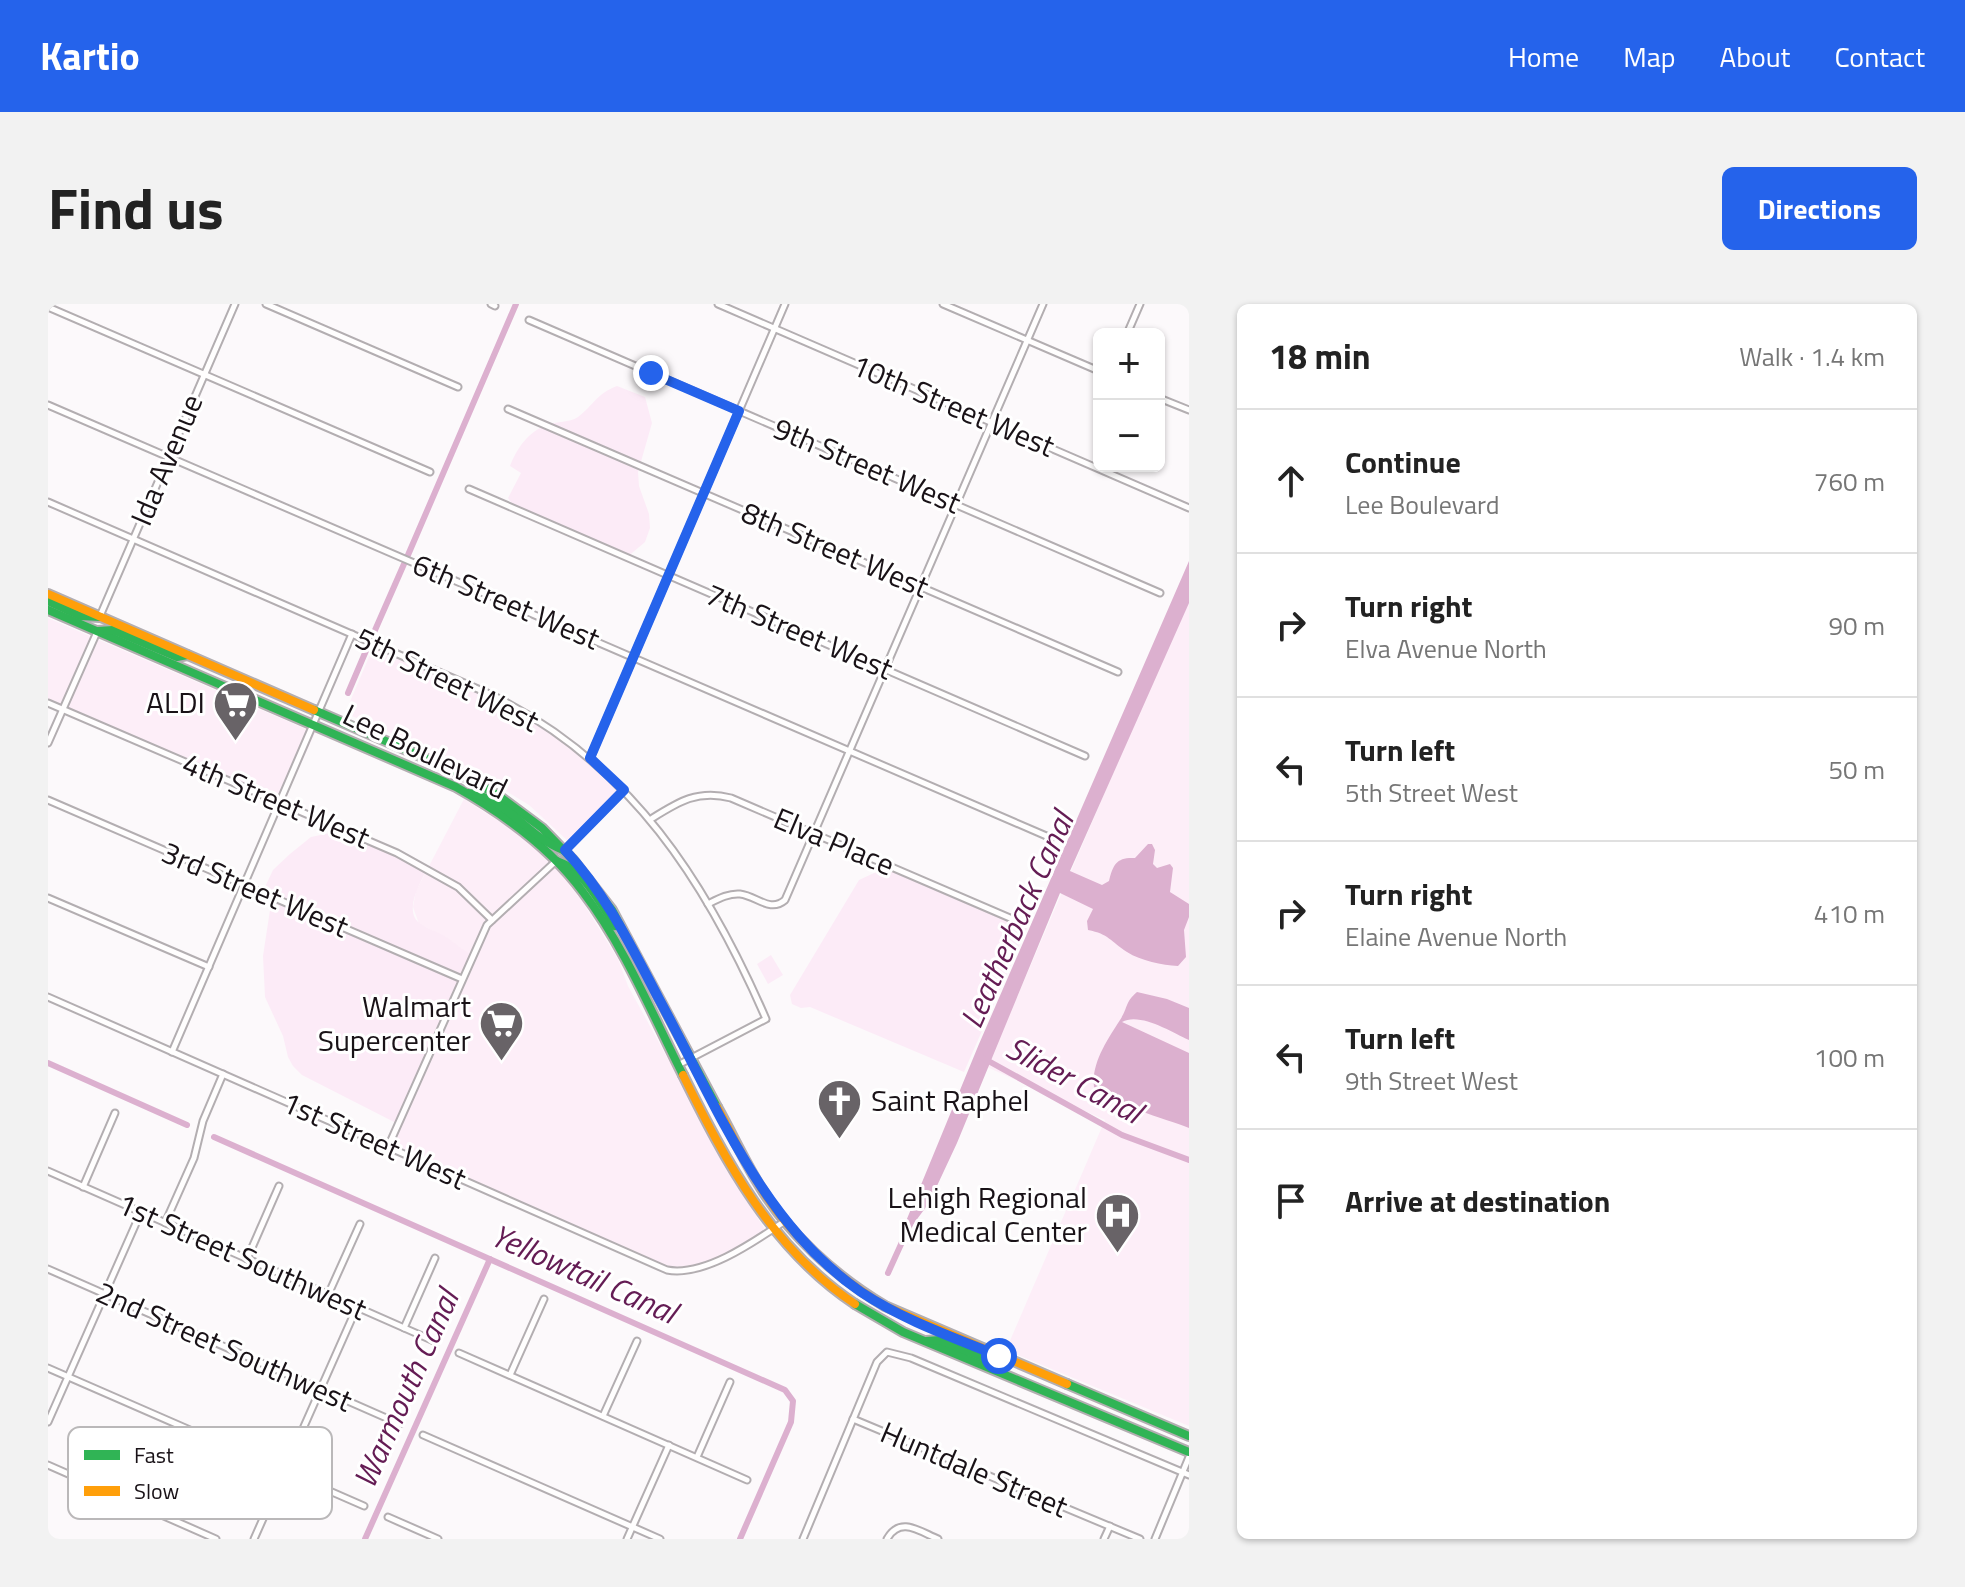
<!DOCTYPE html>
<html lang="en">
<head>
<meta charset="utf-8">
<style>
  body { margin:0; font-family:"Titillium Web",sans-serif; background:#f2f2f2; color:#222 }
  .controls { position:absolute; right:24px; top:24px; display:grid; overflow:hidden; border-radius:12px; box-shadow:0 2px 6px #0004 }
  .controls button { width:72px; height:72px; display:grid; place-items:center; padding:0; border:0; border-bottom:2px solid #e0e0e0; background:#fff; color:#222; font:40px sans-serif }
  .stop { position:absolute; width:24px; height:24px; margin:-18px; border:6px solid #2563eb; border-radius:50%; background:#fff }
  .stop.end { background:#2563eb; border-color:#fff; box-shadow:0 2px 8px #0008 }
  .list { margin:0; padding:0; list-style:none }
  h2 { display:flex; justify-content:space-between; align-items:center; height:104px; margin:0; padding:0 32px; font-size:34px }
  h2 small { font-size:26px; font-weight:400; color:#767676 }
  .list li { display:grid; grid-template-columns:52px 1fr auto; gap:24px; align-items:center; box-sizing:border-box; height:144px; padding:0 32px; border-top:2px solid #e0e0e0 }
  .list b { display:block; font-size:30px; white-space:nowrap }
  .list p { margin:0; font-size:26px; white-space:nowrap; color:#767676 }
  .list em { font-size:26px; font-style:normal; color:#767676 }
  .icon { flex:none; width:44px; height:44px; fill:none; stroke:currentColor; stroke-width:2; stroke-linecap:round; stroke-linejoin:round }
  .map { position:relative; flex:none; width:1141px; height:1235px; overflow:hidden; border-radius:12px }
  header { display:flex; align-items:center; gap:48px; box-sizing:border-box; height:112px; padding:0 40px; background:#2563eb; color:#fff }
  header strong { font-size:38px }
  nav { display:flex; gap:44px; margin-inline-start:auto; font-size:28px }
  .intro { display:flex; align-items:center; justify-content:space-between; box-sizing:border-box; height:192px; padding:0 48px }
  h1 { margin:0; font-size:56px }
  .button { padding:20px 36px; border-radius:12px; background:#2563eb; color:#fff; font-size:28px; font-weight:700 }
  main { display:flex; gap:48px; padding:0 48px }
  aside { flex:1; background:#fff; border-radius:12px; box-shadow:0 2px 6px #0004 }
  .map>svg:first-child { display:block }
  .built { fill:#fdeef8 }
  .green { fill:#fcebf7 }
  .water { fill:#dcb0cf }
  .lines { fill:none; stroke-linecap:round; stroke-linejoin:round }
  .canal { stroke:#dcb0cf; stroke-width:6 }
  .street-casing { stroke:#b3aeb1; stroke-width:9 }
  .fast-casing { stroke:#b3aeb1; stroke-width:12 }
  .slow-casing { stroke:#b3aeb1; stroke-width:12 }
  .street { stroke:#fffefe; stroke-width:5 }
  .fast { stroke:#30b455; stroke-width:8 }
  .slow { stroke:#ff9f0a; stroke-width:8 }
  .route { stroke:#2563eb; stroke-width:10 }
  .labels { text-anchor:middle; stroke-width:6; stroke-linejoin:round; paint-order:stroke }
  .street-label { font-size:30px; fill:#191217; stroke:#fff }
  .poi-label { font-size:30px; fill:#191217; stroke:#fff; text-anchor:end }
  .water-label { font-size:32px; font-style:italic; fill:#641c54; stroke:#fff }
  .key { fill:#fff; stroke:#bab8b9; stroke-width:2 }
  .key-label { font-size:22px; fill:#191217 }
</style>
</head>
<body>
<header>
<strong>Kartio</strong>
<nav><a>Home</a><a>Map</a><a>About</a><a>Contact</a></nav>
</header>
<div class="intro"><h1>Find us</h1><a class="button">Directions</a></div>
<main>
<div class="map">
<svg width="1141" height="1235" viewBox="0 0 1141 1235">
  <rect width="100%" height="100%" fill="#fcf9fb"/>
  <g class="built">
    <polygon points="1141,292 1141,1122 958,1046 1057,816 939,763"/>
    <polygon points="0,314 267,429 233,503 0,403"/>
    <polygon points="328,337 485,410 550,461 575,489 521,538 481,501 414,460 297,409"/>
    <polygon points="416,495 474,532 511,568 534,597 570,655 580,682 694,890 720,930 646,964 624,967 340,843 423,651 408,643 398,633 371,620 365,603 368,587"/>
  </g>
  <g class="green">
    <path d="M569,82L597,93L604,119L590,168L591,182L601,210L602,224L597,238L578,254L469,207L460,194L473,169L462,162C469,144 480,128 499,121C509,117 521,119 530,113C546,101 548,90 569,82Z"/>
    <path d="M282,529C316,535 350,550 377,569C370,583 355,610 374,621C382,626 391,628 398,633C407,639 414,646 424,651L350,820L254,771L245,762L240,753L235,732L217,693L215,652L222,606L217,583L225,566L242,550L263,533Z"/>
    <polygon points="840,567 861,571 979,624 916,768 762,703 753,704 744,700 742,691 811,576 826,569"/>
    <polygon points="723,651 735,671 720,680 709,660"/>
  </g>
  <g class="water">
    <path d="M1141,257V299L1022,567L1054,581L1061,577C1065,560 1069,553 1087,554L1100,540H1104L1107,546L1105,560L1109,564L1122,560L1125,564L1122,588L1141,600V613L1136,626L1138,653L1130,662C1114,661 1093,657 1079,648C1062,637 1061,630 1040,626L1039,617L1045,605L1012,589L909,839L881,899L864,922H856L931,740Z"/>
    <path d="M1089,688L1119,695L1141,704V736C1123,728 1092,708 1074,718L1141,749V824C1116,814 1065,801 1046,783C1043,759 1060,735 1072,716C1080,704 1077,698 1089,688Z"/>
  </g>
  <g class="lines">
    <g class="canal">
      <polyline points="360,251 468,0"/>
      <polyline points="324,333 356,260"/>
      <polyline points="300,389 320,342"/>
      <polyline points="935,754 1074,831 1141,856"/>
      <polyline points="0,759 139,821"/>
      <polyline points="166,833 737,1086 745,1097 743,1118 692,1235"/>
      <polyline points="840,969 864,916"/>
      <polyline points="317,1235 442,955"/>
    </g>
    <defs>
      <g id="street">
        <polyline points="218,0 410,83"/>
        <polyline points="443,0 447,2"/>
        <polyline points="670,0 1141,204"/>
        <polyline points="895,0 1051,67"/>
        <polyline points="0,3 382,168"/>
        <polyline points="481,16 1112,289"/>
        <polyline points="1079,30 1092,0"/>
        <polyline points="1111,94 1141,106"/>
        <polyline points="0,101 1003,534"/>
        <polyline points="460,105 1070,368"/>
        <polyline points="421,185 1037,452"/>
        <path d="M0,198L446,392C583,460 659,579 718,715L630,761"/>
        <polyline points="52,312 187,0"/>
        <polyline points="0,399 349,549 410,583 444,616"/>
        <polyline points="0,439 49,328"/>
        <polyline points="542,454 737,0"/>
        <polyline points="0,496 414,675"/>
        <path d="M603,515C630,498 650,485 683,494L969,617"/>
        <polyline points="517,546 576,486"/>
        <polyline points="0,594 161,663"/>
        <path d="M660,600C670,595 681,589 692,590C709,592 722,609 737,596L995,0"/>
        <path d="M0,693L619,966C656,973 706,938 737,917"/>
        <polyline points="124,748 304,330"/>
        <polyline points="340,843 439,621 508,557"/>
        <polyline points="0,867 388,1038"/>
        <polyline points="35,883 67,809"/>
        <polyline points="117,919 146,854 155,817 175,770"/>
        <polyline points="199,955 231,882"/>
        <polyline points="0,965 352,1120"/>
        <polyline points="280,991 312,920"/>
        <polyline points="356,1024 387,954"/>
        <polyline points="411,1049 699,1176"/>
        <polyline points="0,1064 316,1202"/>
        <polyline points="462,1071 496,995"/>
        <polyline points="555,1112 589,1037"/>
        <polyline points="805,1115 1092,1235"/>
        <polyline points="0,1118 93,908"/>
        <polyline points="375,1131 612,1235"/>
        <polyline points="649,1153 682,1078"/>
        <polyline points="0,1161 168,1235"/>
        <polyline points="340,1213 390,1235"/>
        <polyline points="206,1235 309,1003"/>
        <polyline points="579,1235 621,1141"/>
        <polyline points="755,1235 829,1058 839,1048 863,1054 1141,1171"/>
        <path d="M839,1235C852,1212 871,1227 890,1235"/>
        <polyline points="1056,1235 1062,1222"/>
        <polyline points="1107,1235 1141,1153"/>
      </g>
      <g id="fast">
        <polyline points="0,297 32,312 52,313"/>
        <path d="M0,306L408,483C456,510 502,543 535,588C577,643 604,710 635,771"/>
        <polyline points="50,327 65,326 129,353 139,351"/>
        <polyline points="266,406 407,467 451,492 494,524 525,556 564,606 669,803"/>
        <path d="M420,489C461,495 478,532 515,546"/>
        <path d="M509,557C536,566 552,599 567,622"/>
        <polyline points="807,1000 855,1028 1141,1148"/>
        <polyline points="878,1037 892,1036 939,1055 949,1051"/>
        <polyline points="1019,1080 1141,1132"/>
      </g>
      <g id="slow">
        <polyline points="0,290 266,406"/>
        <path d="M635,771C678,858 724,945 807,1000"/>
        <path d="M669,803C683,828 695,854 710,879C740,930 787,972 837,1002L1019,1080"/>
      </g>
    </defs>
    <use href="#street" class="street-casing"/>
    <use href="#fast" class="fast-casing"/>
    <use href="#slow" class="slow-casing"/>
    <use href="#street" class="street"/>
    <use href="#fast" class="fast"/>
    <use href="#slow" class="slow"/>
  </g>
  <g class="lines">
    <path class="route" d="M603,69L691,107L542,454L576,486L517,546C558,590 583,642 611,695C667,798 713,919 813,988C855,1016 904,1033 951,1052"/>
  </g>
  <defs>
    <symbol id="supermarket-pin" viewBox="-11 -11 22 30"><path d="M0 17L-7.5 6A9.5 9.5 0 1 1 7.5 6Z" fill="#686367" stroke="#fff"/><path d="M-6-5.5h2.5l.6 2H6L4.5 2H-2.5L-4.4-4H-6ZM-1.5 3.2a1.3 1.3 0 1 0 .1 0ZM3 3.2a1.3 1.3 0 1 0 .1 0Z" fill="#fff"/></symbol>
    <symbol id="church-pin" viewBox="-11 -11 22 30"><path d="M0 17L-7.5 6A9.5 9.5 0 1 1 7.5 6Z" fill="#686367" stroke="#fff"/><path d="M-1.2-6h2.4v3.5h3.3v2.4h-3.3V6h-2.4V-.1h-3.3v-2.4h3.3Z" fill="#fff"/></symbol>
    <symbol id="hospital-pin" viewBox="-11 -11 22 30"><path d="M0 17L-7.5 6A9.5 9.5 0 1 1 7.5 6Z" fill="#686367" stroke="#fff"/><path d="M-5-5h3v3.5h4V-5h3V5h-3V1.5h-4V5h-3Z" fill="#fff"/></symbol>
  </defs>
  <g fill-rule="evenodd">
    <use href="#supermarket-pin" x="162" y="374" width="51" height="69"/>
    <use href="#supermarket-pin" x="428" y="694" width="51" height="69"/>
    <use href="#church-pin" x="766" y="772" width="51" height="69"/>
    <use href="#hospital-pin" x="1044" y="886" width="51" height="69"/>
  </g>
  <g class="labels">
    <g class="street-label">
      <text transform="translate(905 102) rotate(23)" y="10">10th Street West</text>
      <text transform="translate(119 156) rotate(-67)" y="10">Ida Avenue</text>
      <text transform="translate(819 162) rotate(23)" y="10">9th Street West</text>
      <text transform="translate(787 246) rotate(23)" y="10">8th Street West</text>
      <text transform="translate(458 298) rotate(23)" y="10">6th Street West</text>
      <text transform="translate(751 328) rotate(23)" y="10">7th Street West</text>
      <text transform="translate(399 376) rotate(26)" y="10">5th Street West</text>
      <text transform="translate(377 448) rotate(26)" y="10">Lee Boulevard</text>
      <text transform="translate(228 497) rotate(23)" y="10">4th Street West</text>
      <text transform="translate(786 538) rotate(23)" y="10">Elva Place</text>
      <text transform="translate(207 586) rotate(23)" y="10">3rd Street West</text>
      <text transform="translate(326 837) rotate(24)" y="10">1st Street West</text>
      <text transform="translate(194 953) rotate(24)" y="10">1st Street Southwest</text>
      <text transform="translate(176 1043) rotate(24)" y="10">2nd Street Southwest</text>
      <text transform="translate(926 1166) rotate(23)" y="10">Huntdale Street</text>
    </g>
    <g class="poi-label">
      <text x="157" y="409">ALDI</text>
      <text x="423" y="713">Walmart<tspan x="423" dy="34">Supercenter</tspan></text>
      <text x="823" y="807" text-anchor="start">Saint Raphel</text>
      <text x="1039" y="904">Lehigh Regional<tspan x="1039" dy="34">Medical Center</tspan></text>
    </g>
    <g class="water-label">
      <text transform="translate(969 616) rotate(-66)" y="11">Leatherback Canal</text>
      <text transform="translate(1026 776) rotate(28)" y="11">Slider Canal</text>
      <text transform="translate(536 970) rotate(24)" y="11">Yellowtail Canal</text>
      <text transform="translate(358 1085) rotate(-66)" y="11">Warmouth Canal</text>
    </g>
  </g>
  <rect x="20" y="1123" width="264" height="92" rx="12" class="key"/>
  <rect x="36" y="1146" width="36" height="10" fill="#30b455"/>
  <rect x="36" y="1182" width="36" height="10" fill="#ff9f0a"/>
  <g class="key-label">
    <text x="86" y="1159">Fast</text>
    <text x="86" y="1195">Slow</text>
  </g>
</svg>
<div class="controls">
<button>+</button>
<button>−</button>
</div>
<div class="stop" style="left:951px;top:1052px"></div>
<div class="stop end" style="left:603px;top:69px"></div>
</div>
<aside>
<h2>18 min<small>Walk · 1.4 km</small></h2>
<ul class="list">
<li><svg class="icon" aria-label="ahead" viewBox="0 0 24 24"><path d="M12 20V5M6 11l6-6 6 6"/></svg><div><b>Continue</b><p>Lee Boulevard</p></div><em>760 m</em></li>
<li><svg class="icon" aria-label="right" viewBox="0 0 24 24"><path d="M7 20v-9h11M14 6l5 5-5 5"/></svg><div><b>Turn right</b><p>Elva Avenue North</p></div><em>90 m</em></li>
<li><svg class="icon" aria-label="left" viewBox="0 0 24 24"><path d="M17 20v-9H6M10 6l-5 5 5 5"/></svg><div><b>Turn left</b><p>5th Street West</p></div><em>50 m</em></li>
<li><svg class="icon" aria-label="right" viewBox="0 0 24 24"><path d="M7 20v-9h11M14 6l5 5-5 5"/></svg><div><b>Turn right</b><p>Elaine Avenue North</p></div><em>410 m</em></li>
<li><svg class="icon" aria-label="left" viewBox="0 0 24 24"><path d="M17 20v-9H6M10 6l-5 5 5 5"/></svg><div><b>Turn left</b><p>9th Street West</p></div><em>100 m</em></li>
<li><svg class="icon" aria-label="arrive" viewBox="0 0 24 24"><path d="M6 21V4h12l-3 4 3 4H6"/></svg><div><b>Arrive at destination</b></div></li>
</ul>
</aside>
</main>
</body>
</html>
